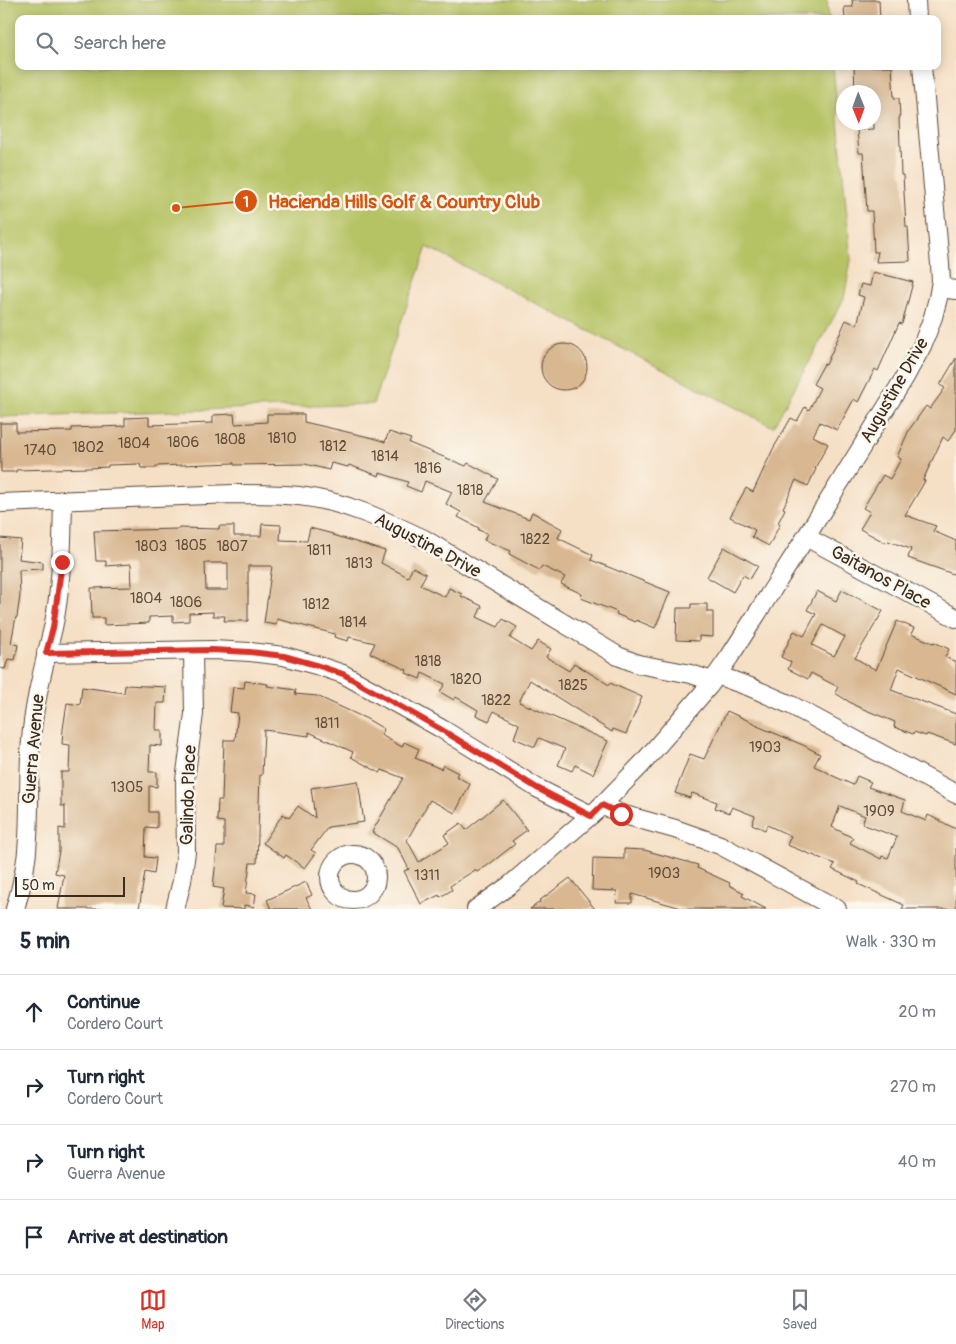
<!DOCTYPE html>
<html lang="en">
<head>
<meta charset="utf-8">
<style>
  body { margin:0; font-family:Pangolin,sans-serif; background:#f2f2f3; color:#1f2937 }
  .compass { position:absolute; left:836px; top:85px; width:45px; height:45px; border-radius:50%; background:#fff; box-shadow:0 2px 12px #0003; rotate:179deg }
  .scale { position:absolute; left:15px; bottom:12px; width:110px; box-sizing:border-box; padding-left:5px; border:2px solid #3b2a1e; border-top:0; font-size:14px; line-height:18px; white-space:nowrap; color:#3b2a1e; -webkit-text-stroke:4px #fbf7ec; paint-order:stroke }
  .stop { position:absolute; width:15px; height:15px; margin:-11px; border:4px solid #d93025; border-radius:50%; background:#fff }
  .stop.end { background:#d93025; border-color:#fff; box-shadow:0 1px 5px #0008 }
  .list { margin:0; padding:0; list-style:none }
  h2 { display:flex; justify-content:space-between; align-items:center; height:65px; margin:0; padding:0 20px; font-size:21px }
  h2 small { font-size:16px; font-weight:400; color:#747a83 }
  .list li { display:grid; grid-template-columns:32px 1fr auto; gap:15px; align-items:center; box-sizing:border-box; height:75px; padding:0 20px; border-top:1px solid #e0e1e3 }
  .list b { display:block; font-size:19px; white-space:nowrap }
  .list p { margin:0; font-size:16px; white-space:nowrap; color:#747a83 }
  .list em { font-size:16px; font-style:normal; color:#747a83 }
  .icon { flex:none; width:28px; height:28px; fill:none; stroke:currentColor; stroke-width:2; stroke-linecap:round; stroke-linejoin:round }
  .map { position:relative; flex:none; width:956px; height:909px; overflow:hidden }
  .search { position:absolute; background:#fff; box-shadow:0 2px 12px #0003; left:15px; right:15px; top:15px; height:55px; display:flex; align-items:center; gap:12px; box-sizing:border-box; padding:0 18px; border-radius:10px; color:#747a83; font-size:19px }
  .sheet { height:365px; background:#fff }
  nav { display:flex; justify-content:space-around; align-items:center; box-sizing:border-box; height:70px; border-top:1px solid #e0e1e3; background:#fff; font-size:14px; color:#747a83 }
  nav a { display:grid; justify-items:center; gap:2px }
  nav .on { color:#d93025 }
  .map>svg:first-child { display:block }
  .green { fill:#b6c365; stroke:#787642 }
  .building { fill:#d8b791; fill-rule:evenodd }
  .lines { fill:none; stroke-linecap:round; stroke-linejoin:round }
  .minor-casing { stroke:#574537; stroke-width:20 }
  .minor { stroke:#fff; stroke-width:18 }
  .route { stroke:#d93025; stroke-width:6 }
  .labels { text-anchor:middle; stroke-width:5; stroke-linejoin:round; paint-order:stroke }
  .number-label { font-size:15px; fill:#624d3b }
  .street-label { font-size:18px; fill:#3b2a1e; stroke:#fbf7ec }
  .leader { fill:none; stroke:#d7540e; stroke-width:2 }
  .callout-dot { fill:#d7540e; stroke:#fbf7ec; stroke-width:2 }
  .mark-label { font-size:15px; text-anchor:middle; font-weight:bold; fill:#fff }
  .callout-label { font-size:19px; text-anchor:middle; font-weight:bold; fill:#d7540e; stroke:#fbf7ec; stroke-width:5; stroke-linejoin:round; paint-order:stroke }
</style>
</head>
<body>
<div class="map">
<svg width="956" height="909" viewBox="0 0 956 909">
  <rect width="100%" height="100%" fill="#fbf7ec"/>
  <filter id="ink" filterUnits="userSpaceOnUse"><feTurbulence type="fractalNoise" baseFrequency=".02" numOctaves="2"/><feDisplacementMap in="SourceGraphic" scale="10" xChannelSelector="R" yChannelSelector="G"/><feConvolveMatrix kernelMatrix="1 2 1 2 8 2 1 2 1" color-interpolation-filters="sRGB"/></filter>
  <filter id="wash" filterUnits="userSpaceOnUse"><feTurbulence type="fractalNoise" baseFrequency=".0096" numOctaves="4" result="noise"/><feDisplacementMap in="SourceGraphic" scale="20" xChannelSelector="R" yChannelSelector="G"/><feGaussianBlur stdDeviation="1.12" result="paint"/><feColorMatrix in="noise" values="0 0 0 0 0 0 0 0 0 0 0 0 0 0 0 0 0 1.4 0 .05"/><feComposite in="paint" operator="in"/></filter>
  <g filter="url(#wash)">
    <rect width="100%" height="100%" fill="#f5dfc5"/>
    <polygon class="green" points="0,0 827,0 829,19 19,19 19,66 833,66 851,260 844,299 773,427 427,247 373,404 0,417"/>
    <g id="blocks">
      <g class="building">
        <polygon points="852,0 879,0 880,19 845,19 844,7 853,7"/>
        <polygon points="854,66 892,66 894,98 899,98 900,118 899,118 901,175 903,175 906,227 908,227 910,261 876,262 878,252 874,252 872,211 867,211 863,153 859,153 857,130 874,129 874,92 855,92"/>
        <polygon points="873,272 913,282 902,324 899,323 878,371 875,369 858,402 854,399 837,430 820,422 813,436 828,444 815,468 816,469 808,486 796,480 783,508 785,509 778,523 780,524 769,546 752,537 755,530 730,517 746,488 753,492 773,449 791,418 797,421 805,407 809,410 820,388 813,384 824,364 826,365 846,320 857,325 864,297 858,295 861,284 870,286"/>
        <circle cx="564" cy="367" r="23"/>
        <polygon points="956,358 956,430 948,441 943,437 923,480 925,481 905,515 936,526 933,531 956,541 956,575 908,558 911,549 888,541 886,543 860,529 870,512 863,508 871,495 883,475 890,479 901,459 897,457 909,430 926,406 930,409 945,388 940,385"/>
        <polygon points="234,414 235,424 267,422 267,414 304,414 304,422 373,438 385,442 389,432 411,439 409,443 466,466 468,463 498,479 485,502 529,519 532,512 562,529 558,538 593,555 591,560 670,592 655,628 636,620 635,622 616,614 617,612 581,598 582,594 561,584 565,577 542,566 539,570 509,554 511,551 484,540 487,533 478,530 479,528 458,517 461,512 446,504 452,492 425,481 421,492 406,486 408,482 380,473 379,476 349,465 348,467 331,463 329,470 305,464 234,465 234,463 156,466 156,468 141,468 140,464 108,465 108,467 89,468 16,470 16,472 1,472 0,423 16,423 16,432 72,431 72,428 125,426 125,418 149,417 149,425 213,423 213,415"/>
        <path d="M262,524L281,525L280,540L307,541L310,528L333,534V535L385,551L381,563L408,577L413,567L426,574L420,585L445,597L449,588L462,594L461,596L482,606L477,617L498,627L503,619L517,627L510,638L531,651L538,641L551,649L546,657L569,671L574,663L609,685L610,683L642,697L626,734L613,729L612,732L530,680L519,702L608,741L593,774L575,765L572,771L558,765L565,749L539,738L535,747L514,738L519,724L494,711L489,721L476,715L478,710L456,697L454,700L440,692L445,684L422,673L420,679L406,673L407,670L370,653L375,643L349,637L348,641L334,637L335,634L277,619L276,625L264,623L272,566H248V621H224L225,616H213V612L189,613V621L173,622V616L149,617V623L104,625V618H92L91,588L132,587L131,564L106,566V561H96L94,531L179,529V528L219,529V526H234V536H261ZM205,563H228V590H206Z"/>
        <polygon points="0,538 21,540 19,559 43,562 43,569 19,570 20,596 17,617 16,617 11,643 18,645 15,660 8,659 5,669 0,668"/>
        <polygon points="724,547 758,566 750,579 743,575 733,592 707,577"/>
        <path d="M842,590L883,611L855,658L876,670L897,621L914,628L911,634L933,643L934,642L949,649L945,657L956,662V694L899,668L891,690L956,714V744L927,734L926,736L914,732L913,734L894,727L895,722L856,706L835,693L838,687L811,673L808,679L788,669L791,662L781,657L794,631L804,636L816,614L807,610L817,591L836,601ZM823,625L845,637L834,656L812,645Z"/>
        <polygon points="691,604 707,604 707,612 713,612 713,637 699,636 699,641 676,640 677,608 691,608"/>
        <polygon points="245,681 268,684 267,686 296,690 295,694 317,696 367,719 384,729 381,735 402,747 404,742 419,749 415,758 441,769 443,765 458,773 456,776 470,784 455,813 430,800 407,840 419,862 449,843 444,835 461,823 466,830 503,800 527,830 512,841 515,844 487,866 477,872 475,870 450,886 452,890 440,897 439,895 421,904 404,871 409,869 398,848 372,832 403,778 382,770 380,773 351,757 353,752 309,732 309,736 264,730 262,775 260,775 257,863 250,863 246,893 256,894 254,907 244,905 244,909 221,908 224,889 213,887 216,860 217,847 224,847 224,822 217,821 218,800 222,800 224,740 235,740 238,713 230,712 233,687 244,688"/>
        <polygon points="125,685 166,687 165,703 157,703 156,730 162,730 162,746 150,745 149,772 157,772 157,787 149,786 149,812 157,812 157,828 146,827 145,857 156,858 154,874 145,872 139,909 58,909 64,875 55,873 59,851 59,828 65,829 65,806 61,806 61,772 69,772 70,745 62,744 63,729 67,703 80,705 82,687 124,693"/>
        <path d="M727,711L758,725L757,726L803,745L820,754L814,766L829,773V774L853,785L857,776L871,782L868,787L905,800L902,811L926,821L928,815L956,829V909H902L904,905L858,884L859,882L832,869L835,864L787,845L791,836L767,825L765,830L752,824L755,816L732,807L729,813L715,808L717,802L692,793L690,798L675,793L690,754L704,759ZM840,806L865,816L862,824L897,837L888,858L882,856L881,859L850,843L853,838L832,827Z"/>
        <polygon points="358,781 364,822 328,827 311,850 316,853 305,868 286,855 284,858 263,843 283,814 289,818 298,806 315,818 311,788"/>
        <polygon points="624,849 644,850 698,865 697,868 730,883 729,885 744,893 742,896 766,909 685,909 632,894 632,903 616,903 617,891 592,890 593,858 624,859"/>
        <polygon points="570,878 595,909 530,909 540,902 539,901"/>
        <polygon points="306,882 312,895 306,898 312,909 271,909 267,900"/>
      </g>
    </g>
  </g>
  <g filter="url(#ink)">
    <use href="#blocks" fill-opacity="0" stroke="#574537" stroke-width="1"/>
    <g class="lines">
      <defs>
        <g id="minor">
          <polyline points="916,0 917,19"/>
          <polyline points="940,288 956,290"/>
          <path d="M0,503L233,494C255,494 277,494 299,496C344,501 384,520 424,539L618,656L638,664L691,674L712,681"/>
          <polyline points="806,537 956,618"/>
          <polyline points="46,653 212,650 250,652 284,656 316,665 343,674 442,729 537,788 591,815"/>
          <polyline points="717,675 750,687 791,705 956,794"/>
          <polyline points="602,805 621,814 675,829 720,845 837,909"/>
          <circle cx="353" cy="877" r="23"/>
          <path d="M15,909C22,886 27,862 28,838C30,805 28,773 31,740C34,702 44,666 53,628C62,586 62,543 63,500"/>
          <polyline points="175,909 182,881 186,852 185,780 194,714 193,651"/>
          <polyline points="476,909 510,885 598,809 641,765 709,686 730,656 806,537 905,377 922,346 933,317 938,298 941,281 940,264 922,66"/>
        </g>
      </defs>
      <use href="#minor" class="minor-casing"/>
      <use href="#minor" class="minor"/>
    </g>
  </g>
  <g class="lines" filter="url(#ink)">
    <polyline class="route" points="62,562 53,628 46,653 212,650 250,652 284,656 316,665 343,674 442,730 537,788 591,816 602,805 621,814"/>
  </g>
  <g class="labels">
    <g class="number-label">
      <text x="282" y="443">1810</text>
      <text x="230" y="444">1808</text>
      <text x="183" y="447">1806</text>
      <text x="134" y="448">1804</text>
      <text x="333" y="451">1812</text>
      <text x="88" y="452">1802</text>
      <text x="40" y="455">1740</text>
      <text x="385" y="461">1814</text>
      <text x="428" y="473">1816</text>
      <text x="470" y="495">1818</text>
      <text x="535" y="544">1822</text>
      <text x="191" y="550">1805</text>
      <text x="151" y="551">1803</text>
      <text x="232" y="551">1807</text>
      <text x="319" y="555">1811</text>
      <text x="359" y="568">1813</text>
      <text x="146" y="603">1804</text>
      <text x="186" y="607">1806</text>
      <text x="316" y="609">1812</text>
      <text x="353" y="627">1814</text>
      <text x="428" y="666">1818</text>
      <text x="466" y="684">1820</text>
      <text x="573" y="690">1825</text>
      <text x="496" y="705">1822</text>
      <text x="327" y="728">1811</text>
      <text x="765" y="752">1903</text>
      <text x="127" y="792">1305</text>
      <text x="879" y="816">1909</text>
      <text x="664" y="878">1903</text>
      <text x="427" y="880">1311</text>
    </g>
    <g class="street-label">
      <text transform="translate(894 390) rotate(-60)" y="6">Augustine Drive</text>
      <text transform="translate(428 545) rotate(28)" y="6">Augustine Drive</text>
      <text transform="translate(881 577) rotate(29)" y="6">Gaitanos Place</text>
      <text transform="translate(33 749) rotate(-85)" y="6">Guerra Avenue</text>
      <text transform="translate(188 795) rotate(-88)" y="6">Galindo Place</text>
    </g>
  </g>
  <path class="leader" d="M176 208L246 201"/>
  <g class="callout-dot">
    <circle cx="176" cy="208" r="5"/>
    <circle cx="246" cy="201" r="12"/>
  </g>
  <g class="mark-label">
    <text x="246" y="207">1</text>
  </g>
  <g class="callout-label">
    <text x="404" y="208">Hacienda Hills Golf &amp; Country Club</text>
  </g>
</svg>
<svg class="compass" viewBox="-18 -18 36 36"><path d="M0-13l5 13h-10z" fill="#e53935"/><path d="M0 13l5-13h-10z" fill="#747a83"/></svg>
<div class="scale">50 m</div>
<div class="stop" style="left:621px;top:814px"></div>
<div class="stop end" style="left:62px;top:562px"></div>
<div class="search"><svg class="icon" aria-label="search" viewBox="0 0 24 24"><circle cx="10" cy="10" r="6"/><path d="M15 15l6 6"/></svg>Search here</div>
</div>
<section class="sheet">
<h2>5 min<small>Walk · 330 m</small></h2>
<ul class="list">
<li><svg class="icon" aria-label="ahead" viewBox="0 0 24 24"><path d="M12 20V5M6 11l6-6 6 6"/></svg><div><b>Continue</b><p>Cordero Court</p></div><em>20 m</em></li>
<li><svg class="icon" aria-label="right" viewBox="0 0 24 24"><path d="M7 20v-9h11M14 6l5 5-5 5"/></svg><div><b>Turn right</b><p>Cordero Court</p></div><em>270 m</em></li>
<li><svg class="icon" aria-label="right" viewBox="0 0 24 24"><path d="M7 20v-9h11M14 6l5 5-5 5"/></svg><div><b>Turn right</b><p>Guerra Avenue</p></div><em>40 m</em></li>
<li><svg class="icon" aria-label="arrive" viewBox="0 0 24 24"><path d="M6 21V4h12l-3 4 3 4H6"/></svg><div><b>Arrive at destination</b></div></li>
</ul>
</section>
<nav>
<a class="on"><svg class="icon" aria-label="map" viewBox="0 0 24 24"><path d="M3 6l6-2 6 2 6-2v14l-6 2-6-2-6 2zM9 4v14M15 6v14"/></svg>Map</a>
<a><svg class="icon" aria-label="directions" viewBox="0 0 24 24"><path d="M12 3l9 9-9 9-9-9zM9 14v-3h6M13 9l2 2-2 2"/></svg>Directions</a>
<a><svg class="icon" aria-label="saved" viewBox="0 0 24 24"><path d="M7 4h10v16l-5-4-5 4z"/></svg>Saved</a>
</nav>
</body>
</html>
